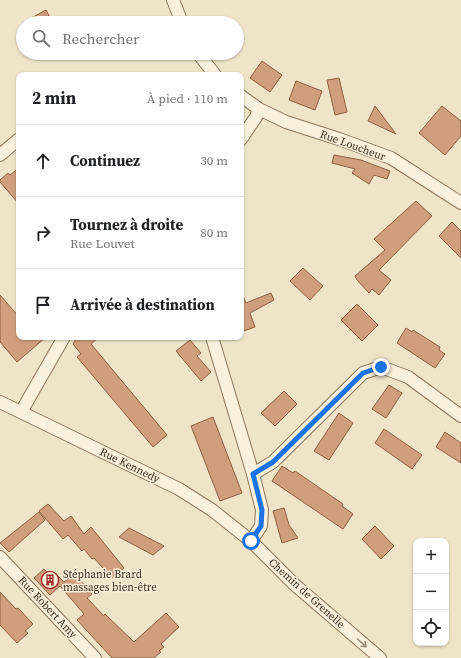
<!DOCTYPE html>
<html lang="fr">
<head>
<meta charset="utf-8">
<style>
  body { margin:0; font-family:"Source Serif 4",serif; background:#f2f2f2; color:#202124 }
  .controls { position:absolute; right:12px; bottom:12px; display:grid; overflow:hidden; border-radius:8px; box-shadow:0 1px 3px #0004 }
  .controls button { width:36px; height:36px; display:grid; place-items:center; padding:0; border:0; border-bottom:1px solid #e0e0e0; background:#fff; color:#202124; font:20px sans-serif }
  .stop { position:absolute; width:12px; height:12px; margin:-9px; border:3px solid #1a73e8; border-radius:50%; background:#fff }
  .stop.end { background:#1a73e8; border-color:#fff; box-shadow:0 1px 4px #0008 }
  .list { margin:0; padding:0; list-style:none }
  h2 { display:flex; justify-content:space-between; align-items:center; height:52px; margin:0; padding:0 16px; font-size:17px }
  h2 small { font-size:13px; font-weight:400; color:#757577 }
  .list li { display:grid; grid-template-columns:26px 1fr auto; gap:12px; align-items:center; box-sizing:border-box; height:72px; padding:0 16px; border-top:1px solid #e0e0e0 }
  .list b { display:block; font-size:15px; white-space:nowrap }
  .list p { margin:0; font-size:13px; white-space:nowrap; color:#757577 }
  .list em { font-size:13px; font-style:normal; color:#757577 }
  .icon { flex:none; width:22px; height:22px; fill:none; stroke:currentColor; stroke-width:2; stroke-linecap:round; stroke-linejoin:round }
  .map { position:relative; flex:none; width:461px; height:658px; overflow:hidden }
  .search { position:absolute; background:#fff; box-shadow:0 1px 3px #0004; left:16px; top:16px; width:228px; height:44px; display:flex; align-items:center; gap:10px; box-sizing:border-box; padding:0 14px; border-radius:22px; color:#757577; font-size:15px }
  .panel { position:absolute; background:#fff; box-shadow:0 1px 3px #0004; left:16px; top:72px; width:228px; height:268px; border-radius:8px }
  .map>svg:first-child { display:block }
  .building { fill:#cf9f7d; stroke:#8d5f41 }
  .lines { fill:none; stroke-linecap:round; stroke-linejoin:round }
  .street-casing { stroke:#8d765c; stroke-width:14 }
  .street { stroke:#faf1dc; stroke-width:12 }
  .oneway { stroke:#9c907e }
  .route { stroke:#1a73e8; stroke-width:5 }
  .labels { text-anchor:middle; stroke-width:3; stroke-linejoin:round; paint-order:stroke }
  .street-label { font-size:11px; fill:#3d2e20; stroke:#f7eed8 }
  .poi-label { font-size:11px; fill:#3d2e20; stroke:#f7eed8; text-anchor:start }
</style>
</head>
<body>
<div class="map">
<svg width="461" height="658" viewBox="0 0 461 658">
  <rect width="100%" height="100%" fill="#f0e4c8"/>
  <g class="building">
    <polygon points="46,10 53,23 22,23"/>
    <polygon points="262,61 282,75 270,92 250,78"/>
    <polygon points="339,78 347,112 335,115 327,80"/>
    <polygon points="296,81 322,91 315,110 289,100"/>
    <polygon points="375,106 396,134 368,121"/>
    <polygon points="442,106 461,121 461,136 445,155 419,133"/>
    <polygon points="334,155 361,160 390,171 387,179 374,175 369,184 352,173 355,169 332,163"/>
    <polygon points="19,168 19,204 0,182 0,180 8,173 10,175"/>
    <polygon points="416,201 432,216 379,270 391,280 379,295 372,289 369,293 357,280 355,276 385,250 374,239"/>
    <polygon points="452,222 461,231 461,258 439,236"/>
    <polygon points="303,268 323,286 310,300 290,281"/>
    <polygon points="241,292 246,303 271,293 274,300 250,313 255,327 241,332"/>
    <polygon points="0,295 19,317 19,337 46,337 17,362 0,342"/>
    <polygon points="357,304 378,325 362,341 341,320"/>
    <polygon points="406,328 412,332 413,330 440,347 439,350 445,354 435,368 397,343"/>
    <polygon points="77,337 99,337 91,344 167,435 153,447 77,357 81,354 73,344"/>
    <polygon points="190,340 201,353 197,356 211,372 201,381 176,351"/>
    <polygon points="389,385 402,393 386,418 372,409"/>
    <polygon points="284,391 297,404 275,426 261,413"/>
    <polygon points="339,413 353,423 329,460 314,451"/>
    <polygon points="213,417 242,493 220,501 191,426"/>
    <polygon points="384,429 422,455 412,469 375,443"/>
    <polygon points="445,432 461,443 461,463 436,447"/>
    <polygon points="282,466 293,473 295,471 343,504 342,506 353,514 343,529 272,481"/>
    <polygon points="48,504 64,521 71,516 84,534 91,527 124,568 112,578 94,558 92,559 84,549 82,551 68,535 63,539 39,511"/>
    <polygon points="284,508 289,525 298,538 282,543 273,511"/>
    <polygon points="39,512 45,520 9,552 0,543"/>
    <polygon points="375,526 394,546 381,559 362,539"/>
    <polygon points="129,528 164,546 153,555 119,537"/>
    <polygon points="44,569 52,578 56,574 64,582 75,574 92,594 87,598 104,616 105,614 134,642 166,613 179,627 161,644 164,647 159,651 161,652 154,658 112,658 77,620 84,614 60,586 50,595 34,578"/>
    <polygon points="0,592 16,609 18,608 33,624 25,631 28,633 17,643 0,625"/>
  </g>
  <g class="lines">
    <defs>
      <g id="street">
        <polyline points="173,0 182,23"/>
        <polyline points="198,53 215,75"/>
        <polyline points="241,96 259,109 286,122 339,139 391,158 461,203"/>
        <polyline points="241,139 256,117 259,109"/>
        <polyline points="0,155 19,139"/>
        <polyline points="212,337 253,474 262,510 261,526 251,541"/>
        <polyline points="0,402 179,489 212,510 251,541 295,585 380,658"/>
        <polyline points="21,412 64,337"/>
        <polyline points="253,474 273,462 363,373 381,367 408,377 461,416"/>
        <polyline points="0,557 95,658"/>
      </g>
    </defs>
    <use href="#street" class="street-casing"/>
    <use href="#street" class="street"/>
  </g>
  <defs><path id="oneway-shaft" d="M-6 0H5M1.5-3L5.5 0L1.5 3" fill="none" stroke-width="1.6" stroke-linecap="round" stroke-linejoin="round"/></defs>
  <use class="oneway" href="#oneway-shaft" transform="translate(362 643) rotate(41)"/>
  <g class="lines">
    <polyline class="route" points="251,541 261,526 262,510 253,474 273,462 363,373 381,367"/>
  </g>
  <defs>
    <symbol id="building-ring" viewBox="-11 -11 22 22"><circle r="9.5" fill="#f7eed8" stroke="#9e2a2b" stroke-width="1.5"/><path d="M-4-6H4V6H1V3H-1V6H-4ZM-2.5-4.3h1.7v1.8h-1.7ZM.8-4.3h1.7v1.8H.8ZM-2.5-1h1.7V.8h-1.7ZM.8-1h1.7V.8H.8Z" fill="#9e2a2b"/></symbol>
  </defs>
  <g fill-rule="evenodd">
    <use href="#building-ring" x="40" y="570" width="20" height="20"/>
  </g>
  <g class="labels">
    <g class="street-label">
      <text transform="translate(353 145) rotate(20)" y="4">Rue Loucheur</text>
      <text transform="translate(130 465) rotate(26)" y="4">Rue Kennedy</text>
      <text transform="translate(307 593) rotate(42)" y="4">Chemin de Grenelle</text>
      <text transform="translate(48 607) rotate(47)" y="4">Rue Robert Amy</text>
    </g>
    <g class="poi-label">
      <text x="63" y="578">Stéphanie Brard<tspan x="63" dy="13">massages bien-être</tspan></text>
    </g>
  </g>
</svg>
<div class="controls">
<button>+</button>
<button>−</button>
<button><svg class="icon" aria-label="locate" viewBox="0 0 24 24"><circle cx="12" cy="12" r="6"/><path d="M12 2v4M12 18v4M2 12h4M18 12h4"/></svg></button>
</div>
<div class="stop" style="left:251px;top:541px"></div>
<div class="stop end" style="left:381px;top:367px"></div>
<div class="search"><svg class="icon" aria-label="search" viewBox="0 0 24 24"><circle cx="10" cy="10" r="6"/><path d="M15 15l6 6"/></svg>Rechercher</div>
<section class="panel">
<h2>2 min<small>À pied · 110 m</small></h2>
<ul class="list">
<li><svg class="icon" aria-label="ahead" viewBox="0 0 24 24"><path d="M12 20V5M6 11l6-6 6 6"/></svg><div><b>Continuez</b></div><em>30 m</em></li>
<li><svg class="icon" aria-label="right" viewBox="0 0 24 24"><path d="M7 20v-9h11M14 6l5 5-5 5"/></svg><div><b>Tournez à droite</b><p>Rue Louvet</p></div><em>80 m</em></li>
<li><svg class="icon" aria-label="arrive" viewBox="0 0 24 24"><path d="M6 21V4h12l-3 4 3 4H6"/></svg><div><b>Arrivée à destination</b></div></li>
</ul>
</section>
</div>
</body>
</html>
